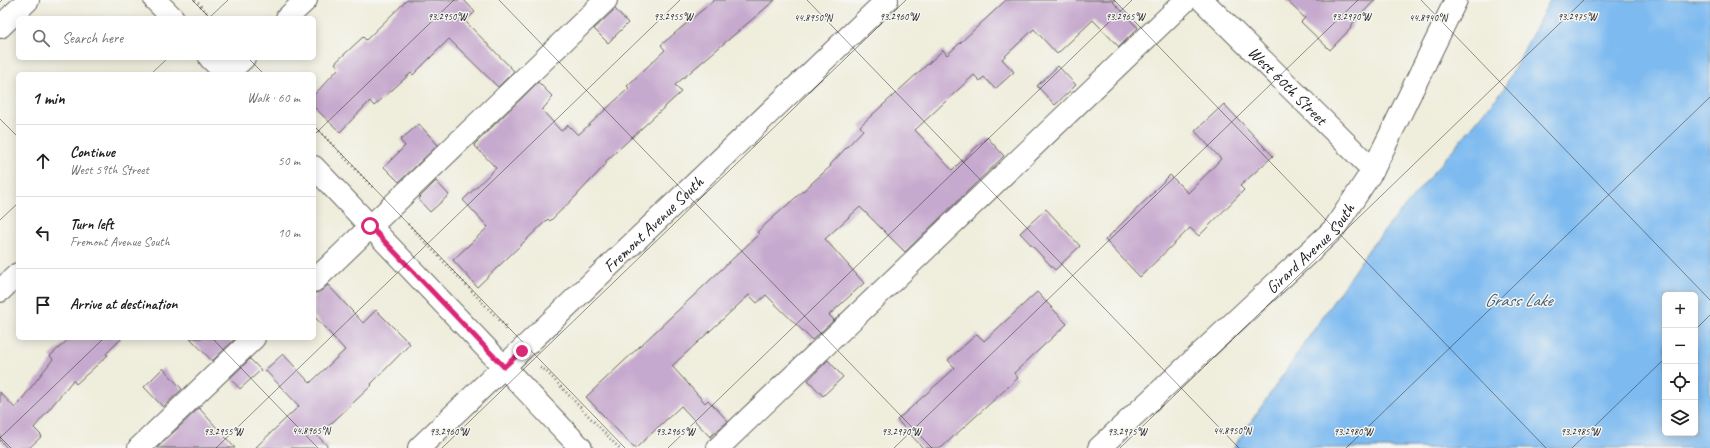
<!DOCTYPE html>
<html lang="en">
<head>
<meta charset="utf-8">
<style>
  body { margin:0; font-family:Caveat,sans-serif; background:#f2f2f2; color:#202124 }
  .controls { position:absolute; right:12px; bottom:12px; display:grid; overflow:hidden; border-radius:6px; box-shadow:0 2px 10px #0003 }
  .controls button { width:36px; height:36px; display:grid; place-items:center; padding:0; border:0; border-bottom:1px solid #e0e0e0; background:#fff; color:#202124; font:20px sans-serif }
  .stop { position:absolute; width:12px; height:12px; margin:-9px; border:3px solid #db2777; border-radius:50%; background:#fff }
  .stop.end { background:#db2777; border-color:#fff; box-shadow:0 1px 4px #0008 }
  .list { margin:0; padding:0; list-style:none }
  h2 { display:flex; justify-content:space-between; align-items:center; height:52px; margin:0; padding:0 16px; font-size:17px }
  h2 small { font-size:13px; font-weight:400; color:#757577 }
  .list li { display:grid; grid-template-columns:26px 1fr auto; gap:12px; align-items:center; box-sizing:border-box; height:72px; padding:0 16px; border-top:1px solid #e0e0e0 }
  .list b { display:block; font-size:15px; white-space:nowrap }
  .list p { margin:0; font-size:13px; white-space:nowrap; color:#757577 }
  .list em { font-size:13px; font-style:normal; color:#757577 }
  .icon { flex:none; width:22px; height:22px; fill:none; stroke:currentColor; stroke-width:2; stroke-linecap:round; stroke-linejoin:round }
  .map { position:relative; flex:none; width:1710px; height:448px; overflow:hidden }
  .search { position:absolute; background:#fff; box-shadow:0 2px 10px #0003; left:16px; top:16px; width:300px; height:44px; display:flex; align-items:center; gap:10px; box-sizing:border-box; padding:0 14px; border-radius:6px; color:#757577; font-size:15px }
  .panel { position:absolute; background:#fff; box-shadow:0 2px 10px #0003; left:16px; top:72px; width:300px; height:268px; border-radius:6px }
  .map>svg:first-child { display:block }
  .water { fill:#7dbaf0; stroke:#4c6b86; fill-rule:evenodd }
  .building { fill:#c6a9ce }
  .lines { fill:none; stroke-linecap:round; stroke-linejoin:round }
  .minor-casing { stroke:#66655f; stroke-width:24 }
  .path { stroke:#66655f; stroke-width:2.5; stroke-dasharray:1 3; stroke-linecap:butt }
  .minor { stroke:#fff; stroke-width:22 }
  .route { stroke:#db2777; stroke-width:5 }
  .ticks { fill:none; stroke:#1c1c1c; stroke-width:1; stroke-opacity:0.45 }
  .labels { text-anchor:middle; stroke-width:3; stroke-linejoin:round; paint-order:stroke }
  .street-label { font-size:17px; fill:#1c1c1c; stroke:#f6f6f2 }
  .water-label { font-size:18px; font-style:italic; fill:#435b71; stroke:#f6f6f2 }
  .ticks-label { font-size:10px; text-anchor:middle; fill:#1c1c1c; stroke:#f6f6f2; stroke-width:3; stroke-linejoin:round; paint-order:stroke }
</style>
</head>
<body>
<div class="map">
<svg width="1710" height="448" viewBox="0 0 1710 448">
  <rect width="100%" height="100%" fill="#f6f6f2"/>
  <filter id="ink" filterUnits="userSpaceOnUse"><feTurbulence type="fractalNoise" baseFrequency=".025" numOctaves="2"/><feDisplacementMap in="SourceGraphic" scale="8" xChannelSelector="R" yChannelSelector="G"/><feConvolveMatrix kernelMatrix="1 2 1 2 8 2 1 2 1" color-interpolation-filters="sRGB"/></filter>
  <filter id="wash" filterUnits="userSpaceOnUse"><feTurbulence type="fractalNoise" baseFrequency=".012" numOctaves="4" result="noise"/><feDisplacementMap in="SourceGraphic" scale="16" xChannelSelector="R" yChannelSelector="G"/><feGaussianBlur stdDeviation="0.9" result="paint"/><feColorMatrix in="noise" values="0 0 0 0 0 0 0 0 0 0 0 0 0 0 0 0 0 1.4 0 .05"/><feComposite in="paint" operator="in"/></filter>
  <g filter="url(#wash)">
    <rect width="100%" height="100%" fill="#efeddb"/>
    <path class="water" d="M1550,0H1710V448H1233L1369,249L1503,90ZM1665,295H1695V433H1665Z"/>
    <g id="blocks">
      <g class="building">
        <polygon points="407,0 464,0 475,12 465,21 514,71 498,87 449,39 413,75 411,73 374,106 370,101 340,132 314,107 314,95 339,68 335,63 363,37 366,40"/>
        <polygon points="714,0 775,0 675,85 681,92 605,162 607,163 576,196 550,221 548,219 477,287 453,260 488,227 463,200 496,168 474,145 538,82 553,97 542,110 561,131 568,125 578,135 629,88 627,86 665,50 661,45"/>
        <polygon points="1006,0 1115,0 1113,2 1138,28 1119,47 1093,20 1057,54 1034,29 1002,59 1014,72 995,89 984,77 980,81 974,75 915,130 952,170 987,137 1004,156 905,252 860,207 825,239 864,283 829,315 834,320 812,340 766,295 757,303 749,295 672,366 705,403 708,400 728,421 710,437 681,406 636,448 634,448 586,397 759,234 757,232 831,166 830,165 863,130 860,126 943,50 947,55"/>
        <polygon points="1286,0 1375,0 1352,24 1352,27 1330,50 1301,22 1305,18"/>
        <polygon points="615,9 628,23 608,43 594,29"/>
        <polygon points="1058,66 1076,85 1055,105 1037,86"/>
        <polygon points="1224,104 1273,156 1240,186 1244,190 1199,236 1190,228 1140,277 1105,240 1154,192 1154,191 1170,175 1188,193 1221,159 1195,131"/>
        <polygon points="419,124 438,145 399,182 384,167 405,146 400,140"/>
        <polygon points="436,181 449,195 430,212 418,199"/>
        <polygon points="1046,209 1080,246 1055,270 1020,233"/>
        <polygon points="328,285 363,323 376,310 410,344 371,384 372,385 318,436 329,448 255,448 299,406 265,370 283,354 310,383 345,350 314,316 314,293 322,290"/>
        <polygon points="1037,292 1067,324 1014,373 1018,378 941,448 923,448 897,420 955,368 948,360 977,334 984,341"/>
        <polygon points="70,338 122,338 106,354 108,355 76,384 73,380 34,428 42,436 29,448 7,448 0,440 0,392 15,408 53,359 50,356"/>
        <polygon points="190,338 236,338 212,361"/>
        <polygon points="250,359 261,370 240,389 230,378"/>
        <polygon points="828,360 843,377 823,396 808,380"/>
        <polygon points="163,368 182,389 163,407 144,387"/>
        <polygon points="199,408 235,448 157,448"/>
      </g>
    </g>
  </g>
  <g filter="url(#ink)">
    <use href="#blocks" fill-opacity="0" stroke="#66655f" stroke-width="1"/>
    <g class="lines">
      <defs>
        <g id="minor">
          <polyline points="155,0 173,18"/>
          <path id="s1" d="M1202,0L1373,170"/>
          <polyline points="287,18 306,0"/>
          <polyline points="0,27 28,0"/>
          <polyline points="210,58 226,74"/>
          <polyline points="227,74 244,58"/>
          <polyline points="314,167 581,448"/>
          <polyline points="314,281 606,0"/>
          <polyline points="0,291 18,274"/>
          <polyline points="139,448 254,338"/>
          <path id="s2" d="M419,448L887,0"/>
          <polyline points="718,448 1186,0"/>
          <path id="s3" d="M1099,448L1334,229L1373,170L1456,0"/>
        </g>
      </defs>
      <use href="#minor" class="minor-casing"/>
      <g class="path">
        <polyline points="195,0 212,18"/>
        <polyline points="314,125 374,189"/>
        <polyline points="408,224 505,326 505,330"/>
        <polyline points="540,368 545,370 619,448"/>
      </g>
      <use href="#minor" class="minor"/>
    </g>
  </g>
  <g class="lines" filter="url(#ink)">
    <polyline class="route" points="370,226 504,367 522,351"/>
  </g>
  <path class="ticks" d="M192,0L210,18M499,0L932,448M807,0L1239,448M1114,0L1546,448M1421,0L1710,300M0,2L2,0M209,18L228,0M248,58L264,74M151,74L168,58M0,119L18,137M314,126L625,448M314,135L454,0M0,220L18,203M1695,330L1710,315M212,338L318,448M0,437L11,448M0,438L104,338M216,448L680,0M442,448L906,0M668,448L1132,0M894,448L1358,0M1120,448L1584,0M1346,448L1710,97M1572,448L1665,358"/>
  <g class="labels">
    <g class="street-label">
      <text dy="6" stroke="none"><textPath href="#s1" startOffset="121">West 60th Street</textPath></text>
      <text dy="6" stroke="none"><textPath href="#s2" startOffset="324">Fremont Avenue South</textPath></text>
      <text dy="6" stroke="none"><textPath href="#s3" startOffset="291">Girard Avenue South</textPath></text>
    </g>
    <g class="water-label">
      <text x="1518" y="306">Grass Lake</text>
    </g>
  </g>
  <g class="ticks-label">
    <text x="447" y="20">93.2950°W</text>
    <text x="673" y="20">93.2955°W</text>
    <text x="899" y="20">93.2960°W</text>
    <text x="1125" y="20">93.2965°W</text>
    <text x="1351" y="20">93.2970°W</text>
    <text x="1577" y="20">93.2975°W</text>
    <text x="1428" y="21">44.8940°N</text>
    <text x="813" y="21">44.8950°N</text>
    <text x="311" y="434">44.8965°N</text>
    <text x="1232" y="434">44.8950°N</text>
    <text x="223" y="435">93.2955°W</text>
    <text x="449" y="435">93.2960°W</text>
    <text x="675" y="435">93.2965°W</text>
    <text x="901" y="435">93.2970°W</text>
    <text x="1127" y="435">93.2975°W</text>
    <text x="1353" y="435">93.2980°W</text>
    <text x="1580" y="435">93.2985°W</text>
  </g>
</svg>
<div class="controls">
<button>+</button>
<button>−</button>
<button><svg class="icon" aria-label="locate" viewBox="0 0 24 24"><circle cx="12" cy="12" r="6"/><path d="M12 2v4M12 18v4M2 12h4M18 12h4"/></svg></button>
<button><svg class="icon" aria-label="layers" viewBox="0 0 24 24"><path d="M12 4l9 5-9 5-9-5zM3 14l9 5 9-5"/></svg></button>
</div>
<div class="stop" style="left:370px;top:226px"></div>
<div class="stop end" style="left:522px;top:351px"></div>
<div class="search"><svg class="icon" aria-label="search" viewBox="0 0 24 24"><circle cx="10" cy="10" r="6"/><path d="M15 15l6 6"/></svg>Search here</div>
<section class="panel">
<h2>1 min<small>Walk · 60 m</small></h2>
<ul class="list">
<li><svg class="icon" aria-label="ahead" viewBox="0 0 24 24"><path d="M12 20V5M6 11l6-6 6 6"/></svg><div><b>Continue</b><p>West 59th Street</p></div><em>50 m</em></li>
<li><svg class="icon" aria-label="left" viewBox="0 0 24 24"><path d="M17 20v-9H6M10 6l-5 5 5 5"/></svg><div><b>Turn left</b><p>Fremont Avenue South</p></div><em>10 m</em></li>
<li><svg class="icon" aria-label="arrive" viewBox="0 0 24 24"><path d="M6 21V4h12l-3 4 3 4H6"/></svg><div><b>Arrive at destination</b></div></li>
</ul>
</section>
</div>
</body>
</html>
